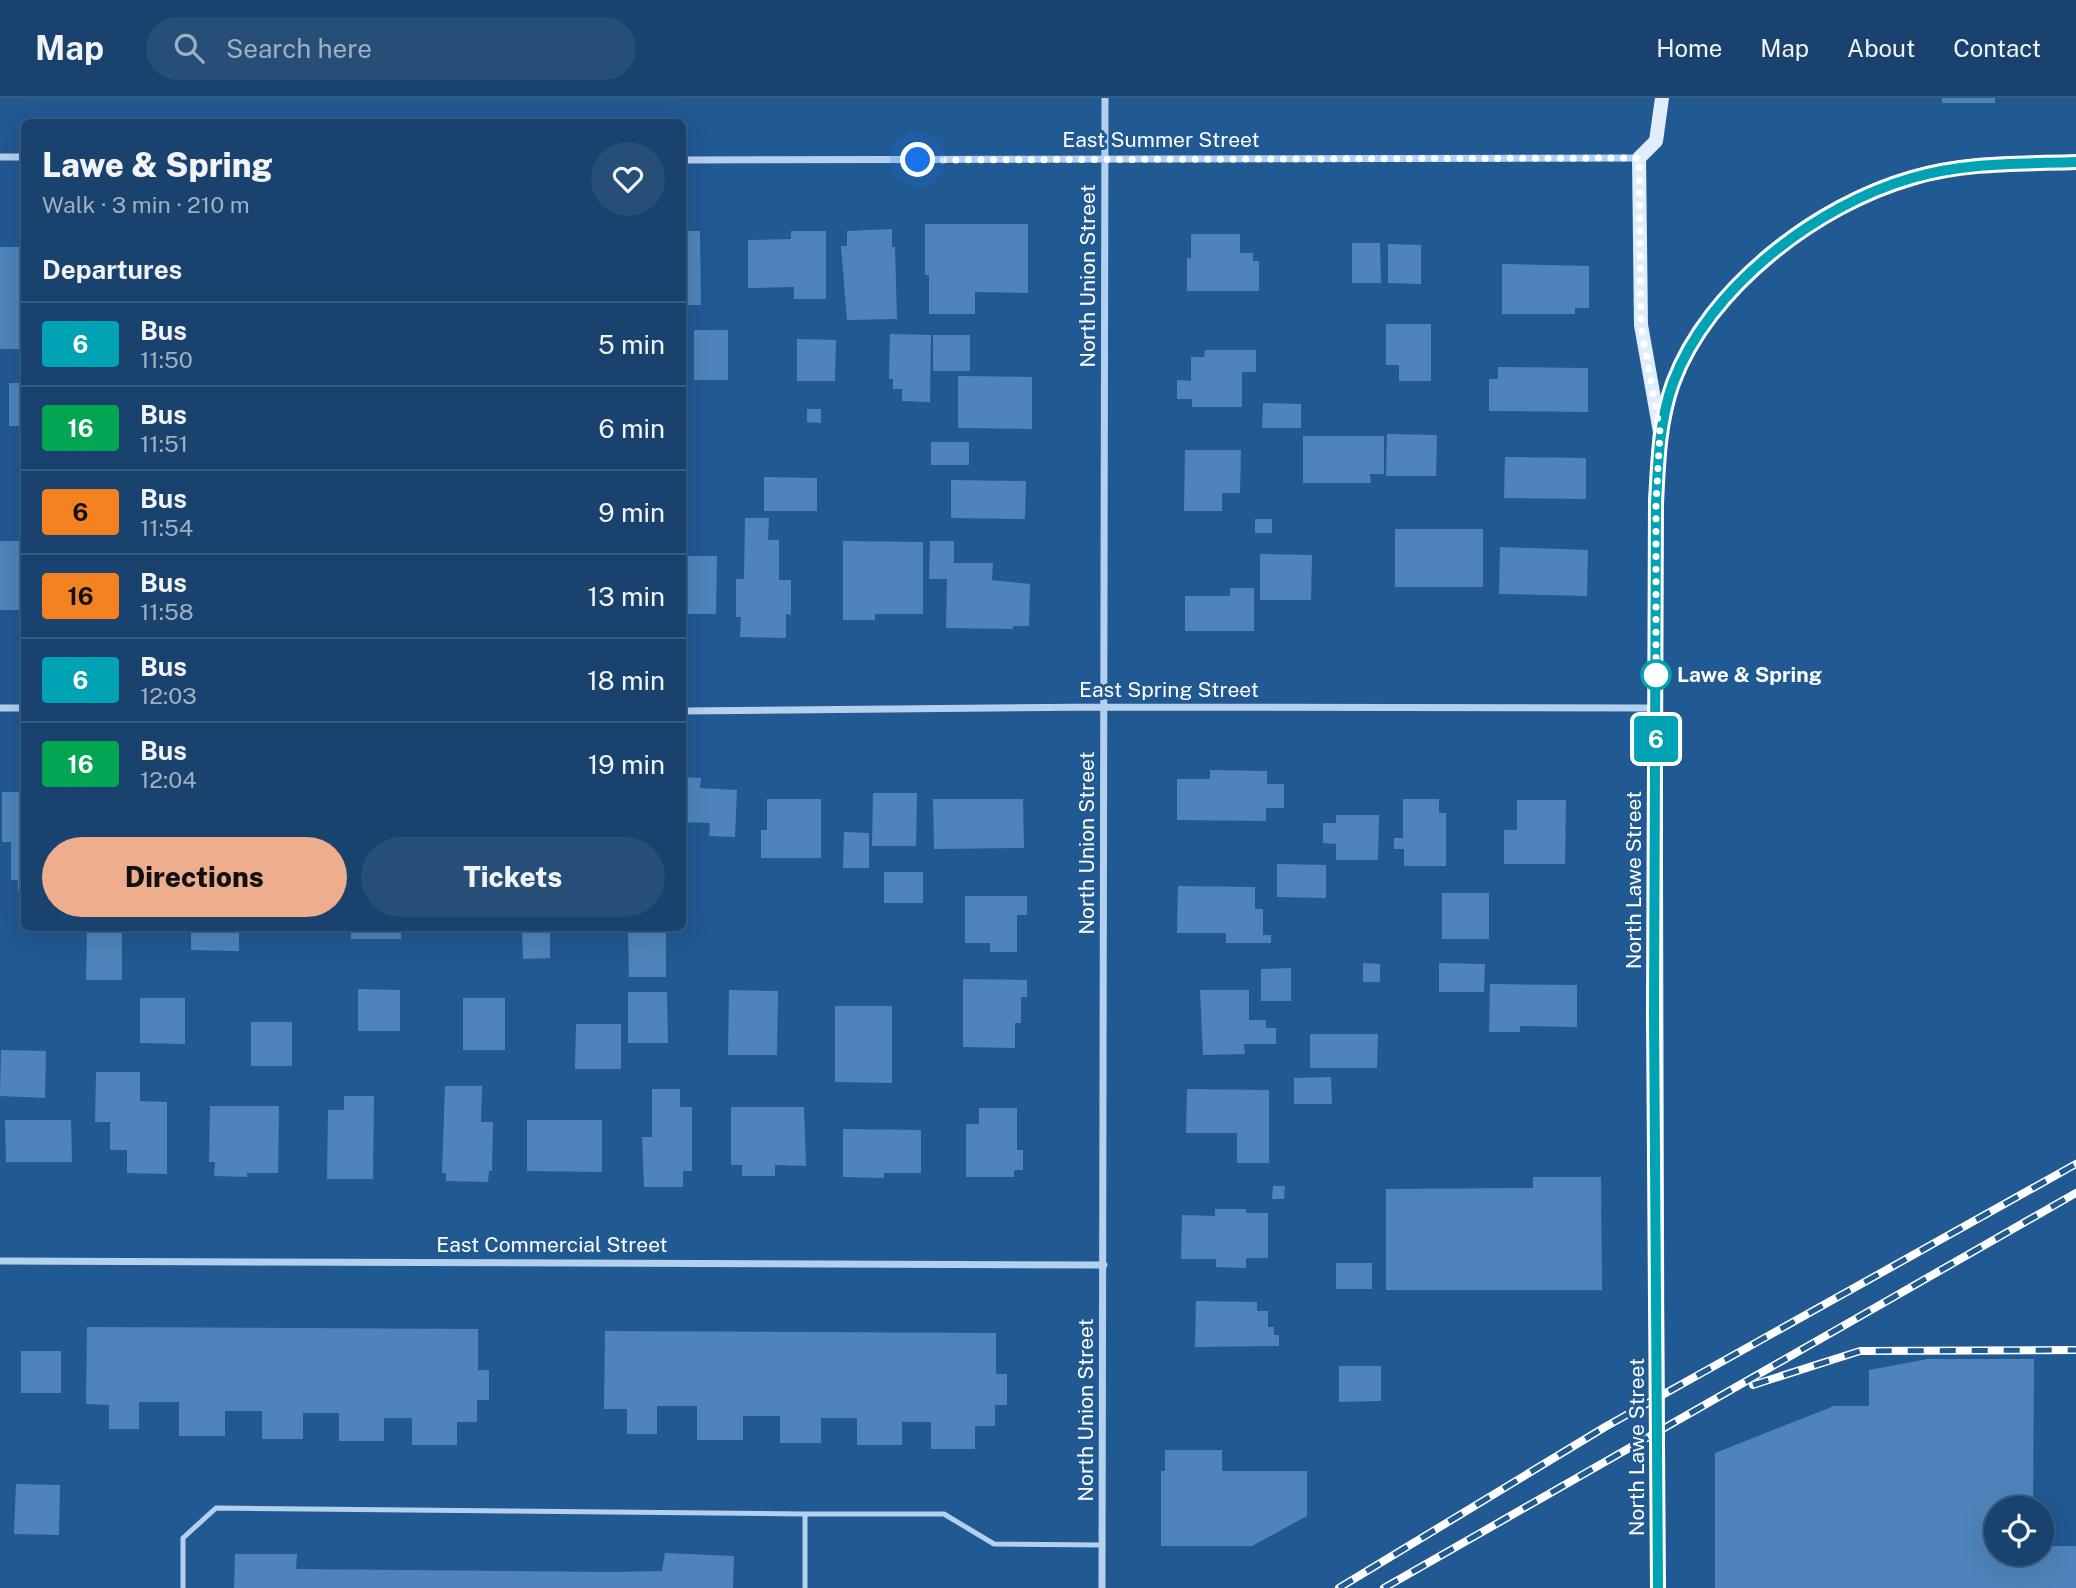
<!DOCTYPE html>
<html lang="en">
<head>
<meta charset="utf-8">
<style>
  body { margin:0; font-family:"Public Sans",sans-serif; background:#264e76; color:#f1f3f6; height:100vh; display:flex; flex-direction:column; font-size:26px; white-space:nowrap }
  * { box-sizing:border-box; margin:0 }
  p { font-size:23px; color:#9fb0c2 }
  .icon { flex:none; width:38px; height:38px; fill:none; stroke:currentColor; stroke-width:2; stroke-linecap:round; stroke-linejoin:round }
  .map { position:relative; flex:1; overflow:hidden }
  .drawer { position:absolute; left:21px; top:21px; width:665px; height:812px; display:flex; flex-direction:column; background:#19436e; border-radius:10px; box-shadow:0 7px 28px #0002,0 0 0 2px #375c81 }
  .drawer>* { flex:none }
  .badge { padding:0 14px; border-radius:5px; font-size:24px; line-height:46px }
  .tools { position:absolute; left:1984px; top:1398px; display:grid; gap:14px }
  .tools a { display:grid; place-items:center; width:70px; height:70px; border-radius:50%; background:#19436e; box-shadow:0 7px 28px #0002,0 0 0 2px #375c81; font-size:35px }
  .you { position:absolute; width:35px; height:35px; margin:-18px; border:5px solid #fff; border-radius:50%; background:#1a73e8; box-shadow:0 0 0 10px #1a73e833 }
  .map>.badge { position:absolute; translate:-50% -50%; box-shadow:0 0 0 4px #fff }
  h2 { padding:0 21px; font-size:26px; line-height:63px }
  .round { display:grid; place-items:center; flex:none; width:74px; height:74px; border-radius:37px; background:#264e76 }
  .summary { display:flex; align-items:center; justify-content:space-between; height:119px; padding:0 21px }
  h1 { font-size:33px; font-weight:800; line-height:52px }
  .cta { display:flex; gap:14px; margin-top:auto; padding:14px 21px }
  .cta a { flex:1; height:80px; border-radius:42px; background:#eead8d; color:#111; font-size:28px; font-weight:800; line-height:80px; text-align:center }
  .cta a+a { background:#264e76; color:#f1f3f6 }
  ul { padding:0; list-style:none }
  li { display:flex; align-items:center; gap:21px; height:84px; padding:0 21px; border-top:2px solid #375c81 }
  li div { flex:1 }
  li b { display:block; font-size:26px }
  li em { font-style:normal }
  li .badge { min-width:77px; font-weight:700; text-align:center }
  header { display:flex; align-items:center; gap:42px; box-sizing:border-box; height:98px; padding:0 35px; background:#19436e; border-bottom:2px solid #375c81 }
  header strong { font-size:33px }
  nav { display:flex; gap:38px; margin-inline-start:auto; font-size:24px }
  .search { width:490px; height:63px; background:#264e76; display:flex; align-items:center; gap:18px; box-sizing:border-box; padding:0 24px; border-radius:38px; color:#9fb0c2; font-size:26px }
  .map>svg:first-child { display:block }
  .building { fill:#4e84bb }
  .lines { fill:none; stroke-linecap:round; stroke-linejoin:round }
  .service { stroke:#b3d1ee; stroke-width:5 }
  .minor { stroke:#b3d1ee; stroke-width:7 }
  .secondary { stroke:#e0edfa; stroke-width:14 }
  .rail-casing { stroke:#fff; stroke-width:8 }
  .rail { stroke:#215993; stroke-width:5; stroke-dasharray:16; stroke-linecap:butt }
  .line-casing { stroke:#fff; stroke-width:16 }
  .line { stroke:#00a3b4; stroke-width:10 }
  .walk { stroke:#fff; stroke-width:7; stroke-dasharray:0 12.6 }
  .stop-dot { fill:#fff; stroke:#00a3b4; stroke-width:3.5 }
  .labels { text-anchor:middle; stroke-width:6; stroke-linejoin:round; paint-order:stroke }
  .street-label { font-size:21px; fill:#fff; stroke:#215993 }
  .stop-label { font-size:21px; font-weight:bold; fill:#fff; stroke:#215993; text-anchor:start }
</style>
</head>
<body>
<header>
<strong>Map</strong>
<div class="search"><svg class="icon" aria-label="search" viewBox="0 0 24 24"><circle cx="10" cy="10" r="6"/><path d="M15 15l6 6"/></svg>Search here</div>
<nav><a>Home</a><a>Map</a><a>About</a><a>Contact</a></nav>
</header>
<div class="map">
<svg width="2076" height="1490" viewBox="0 0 2076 1490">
  <rect width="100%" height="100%" fill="#215993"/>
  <!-- building -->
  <path class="building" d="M1942 0H1995V5H1942Z
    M925 126H1028V195L975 194V216H929V177H925Z
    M892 131V149H895L897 221 847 222 841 148H847V133Z
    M682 133H700L701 207H682Z
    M791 133H826V201H794V189L748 190V142L791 141Z
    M1191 136H1240V155H1253V163H1259V193H1187V160H1191Z
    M1352 145H1380L1381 185H1352Z
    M1388 146 1421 147V186L1388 185Z
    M0 149H24V251H0Z
    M1502 166 1589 168V210H1575V216H1502Z
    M1386 226H1431V283H1399V267H1386Z
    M694 232H728V282H694Z
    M890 236 931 237 930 304 902 303V291H893V281H889Z
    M933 237H970V273H933Z
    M797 241 836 242 835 283H797Z
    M1205 252H1256V274H1242V309H1192V301H1177V282L1191 283V259H1204Z
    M1498 269 1588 270V314L1489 313V281H1498Z
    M958 278 1032 279V331L958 330Z
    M9 285H24V328H9Z
    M1263 305 1301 306V330H1262Z
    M807 311H821V325L807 324Z
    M1387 336 1437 337 1436 378H1386Z
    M1303 338H1384V376H1370L1371 385H1303Z
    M931 344H969V367H931Z
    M682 350H686V412H682Z
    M1185 352H1241L1240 395H1222V413H1184Z
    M1505 359 1586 360V401L1504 400Z
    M764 379 817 380V413H764Z
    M951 382 1026 383 1025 421 951 420Z
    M745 420H769L768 442H779V482H791V517L786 516V540L740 539 741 519H736V481H744Z
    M1255 421H1272V435H1255Z
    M1395 431H1483V489H1395Z
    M0 443H24V512H0Z
    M843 443 923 444V516H875V522H843Z
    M930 443H954V465H993L992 482 1030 486 1029 528H1013V531L946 530 947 481H929Z
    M1500 449 1588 452 1587 498 1499 496Z
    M1260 456 1312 457 1311 502H1260Z
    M682 458H717L716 516H682Z
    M1230 490H1254V533H1185V498H1230Z
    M1210 672 1267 673V686H1284V710H1266V723L1177 722V681H1210Z
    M682 679 701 680 700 690 737 692 735 739 709 738 710 725 682 724Z
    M2 694H24V792H18V782H11V744H2Z
    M873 695H917L916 748H872Z
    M767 701H821V760H761V732H767Z
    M933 701H1023L1024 750 934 751Z
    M1403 701H1439V715H1446V768H1404V751H1394V740H1403Z
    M1517 702H1566L1565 766H1504V732H1517Z
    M1336 717H1379L1378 762H1336V746L1323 745V725H1336Z
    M844 734 869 735V770H843Z
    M1277 766 1326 767V800L1277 799Z
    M884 774H923V805H884Z
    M1178 788 1255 789V811H1263V837H1271V845H1226V835H1177Z
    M1442 795H1489V841H1442Z
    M965 798H1027V817H1017V854H990V845H965Z
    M87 830H122V882H86Z
    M191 830H239V853L191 852Z
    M351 830H401V841H351Z
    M550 833V860L523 861 522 834Z
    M628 834H666V879H629Z
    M1363 865 1380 866V884H1363Z
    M1439 865 1485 866 1484 894H1439Z
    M1291 870V903H1261V871Z
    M963 881 1027 882V899H1021V925H1015V950L963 949Z
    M1490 886 1577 887V929L1520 928V934H1489Z
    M358 891 400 892V933H358Z
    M729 892 778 893 777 957H728Z
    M1200 892H1249V922H1266V930H1276V946H1244L1245 956 1203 957Z
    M628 894H667L668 945H628Z
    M140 900H185V946L140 945Z
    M463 900H505V952H463Z
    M835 908H892V985L835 984Z
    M251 924H292V968H251Z
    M576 926H621V971H575Z
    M1310 936H1378L1377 970H1310Z
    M1 952 46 953 45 1000 0 998Z
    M96 974H140V1003L167 1004V1076L127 1075V1052H110V1024H95Z
    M1331 979 1332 1006H1294V980Z
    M445 988H482L481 1024H493L492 1073H489L488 1084 446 1083V1075H442Z
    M652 991H680V1009H692V1073H683V1089H644L642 1039H652Z
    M1187 991 1269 992V1065H1237V1035H1186Z
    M344 998H374L373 1081H327L328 1012H344Z
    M210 1008H279L278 1075H247V1079L214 1078 215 1064H209Z
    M731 1009H804L806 1068 775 1067V1078H742V1067H731Z
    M979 1010H1017V1052H1023V1072H1014V1079H966V1026H979Z
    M5 1022H71L72 1064H6Z
    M527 1022H602V1074L527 1073Z
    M843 1031 921 1032V1075H884V1080L843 1079Z
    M1533 1079H1601L1602 1192H1386V1091L1533 1090Z
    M1273 1088H1285L1284 1101H1272Z
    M1215 1111H1246V1115H1268V1160H1246V1170L1216 1169V1161H1181L1182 1117 1215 1118Z
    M1336 1165H1372V1191H1336Z
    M1196 1203 1257 1204V1213H1268V1229H1274V1237H1279V1248L1195 1249Z
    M87 1229 478 1231V1272H489V1302H477V1324H457V1347H412V1320H384V1343H339V1315H303V1341H262V1313H225V1338H179V1304H139V1331H109V1307L86 1306Z
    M605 1233 996 1235V1276H1007V1307H995V1328H975V1351H931V1324H902V1347H857V1320H821V1345H780V1318H743V1342H697V1308H657V1336H627V1311H604Z
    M21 1253H61V1295H21Z
    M1928 1261H2034L2033 1410H1997V1456H2042V1448H2076V1490H1715V1355L1834 1308H1869V1272Z
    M1339 1268H1381V1303L1339 1304Z
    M1165 1352H1222V1373H1307V1418L1252 1448H1161V1373H1165Z
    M16 1386 60 1387 59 1437 14 1436Z
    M665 1455 734 1458 733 1490H234L235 1456H297L296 1471 611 1474 662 1473Z"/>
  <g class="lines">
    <!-- service -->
    <path class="service" d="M183 1490V1440L216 1410 805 1416
      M805 1490V1416H944L994 1446 1103 1447"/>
    <!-- minor -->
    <path class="minor" d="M0 59H24
      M682 62 1639 60
      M0 610H24
      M682 613 1105 609 1656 610
      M0 1163 1104 1167
      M1102 1490 1105 0"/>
    <!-- secondary -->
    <path class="secondary" d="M1662 329C1666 314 1668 298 1674 283 1718 175 1835 90 1949 71 1991 64 2034 65 2076 64
      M1658 1490 1655 406 1660 334 1641 227 1639 60 1656 43 1662 0"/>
    <defs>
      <path id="rail" d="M1753 1287 1860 1253 2076 1252
        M1339 1490 1605 1329 2076 1066
        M1384 1490 2076 1095"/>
    </defs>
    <!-- rail casing -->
    <use href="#rail" class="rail-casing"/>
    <!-- rail -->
    <use href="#rail" class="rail"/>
  </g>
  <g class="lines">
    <defs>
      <path id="line" d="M1658 1490 1654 916 1656 406C1658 365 1659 324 1673 285 1708 190 1817 107 1912 80 1965 64 2021 66 2076 64"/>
    </defs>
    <!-- line casing -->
    <use href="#line" class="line-casing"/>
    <!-- line -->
    <use href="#line" class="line"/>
    <!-- walk -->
    <path class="walk" d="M918 62 1639 60 1641 227 1660 334 1656 406V583V577"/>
  </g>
  <!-- markers -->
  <circle class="stop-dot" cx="1656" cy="577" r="14"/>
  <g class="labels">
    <!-- street labels -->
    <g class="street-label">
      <text x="1161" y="49">East Summer Street</text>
      <text transform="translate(1088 178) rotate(-90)" y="7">North Union Street</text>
      <text x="1169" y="599">East Spring Street</text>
      <text transform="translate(1087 745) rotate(-90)" y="7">North Union Street</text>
      <text transform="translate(1634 782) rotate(-90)" y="7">North Lawe Street</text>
      <text x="552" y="1154">East Commercial Street</text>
      <text transform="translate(1086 1312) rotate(-90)" y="7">North Union Street</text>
      <text transform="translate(1637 1349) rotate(-90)" y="7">North Lawe Street</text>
    </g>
    <!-- stop labels -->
    <g class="stop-label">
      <text x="1677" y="584">Lawe &amp; Spring</text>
    </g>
  </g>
</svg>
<div class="tools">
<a><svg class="icon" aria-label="locate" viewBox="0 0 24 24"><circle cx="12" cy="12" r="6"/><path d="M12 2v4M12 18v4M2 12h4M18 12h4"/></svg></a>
</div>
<div class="you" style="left:918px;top:62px"></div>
<b class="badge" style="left:1656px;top:641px;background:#00a3b4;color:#fff">6</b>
<section class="drawer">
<div class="summary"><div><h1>Lawe &amp; Spring</h1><p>Walk · 3 min · 210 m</p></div><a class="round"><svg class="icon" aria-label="heart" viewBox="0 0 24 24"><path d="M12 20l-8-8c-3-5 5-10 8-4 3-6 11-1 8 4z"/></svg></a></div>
<h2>Departures</h2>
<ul>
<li><span class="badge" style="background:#00a3b4;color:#fff">6</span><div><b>Bus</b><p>11:50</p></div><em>5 min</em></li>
<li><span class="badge" style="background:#00a651;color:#fff">16</span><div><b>Bus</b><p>11:51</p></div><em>6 min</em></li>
<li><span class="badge" style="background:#f58220;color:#111">6</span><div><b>Bus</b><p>11:54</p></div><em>9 min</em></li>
<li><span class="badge" style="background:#f58220;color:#111">16</span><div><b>Bus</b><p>11:58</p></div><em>13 min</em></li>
<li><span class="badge" style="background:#00a3b4;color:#fff">6</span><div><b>Bus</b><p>12:03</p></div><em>18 min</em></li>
<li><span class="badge" style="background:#00a651;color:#fff">16</span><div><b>Bus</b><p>12:04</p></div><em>19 min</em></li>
</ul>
<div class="cta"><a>Directions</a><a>Tickets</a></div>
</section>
</div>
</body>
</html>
